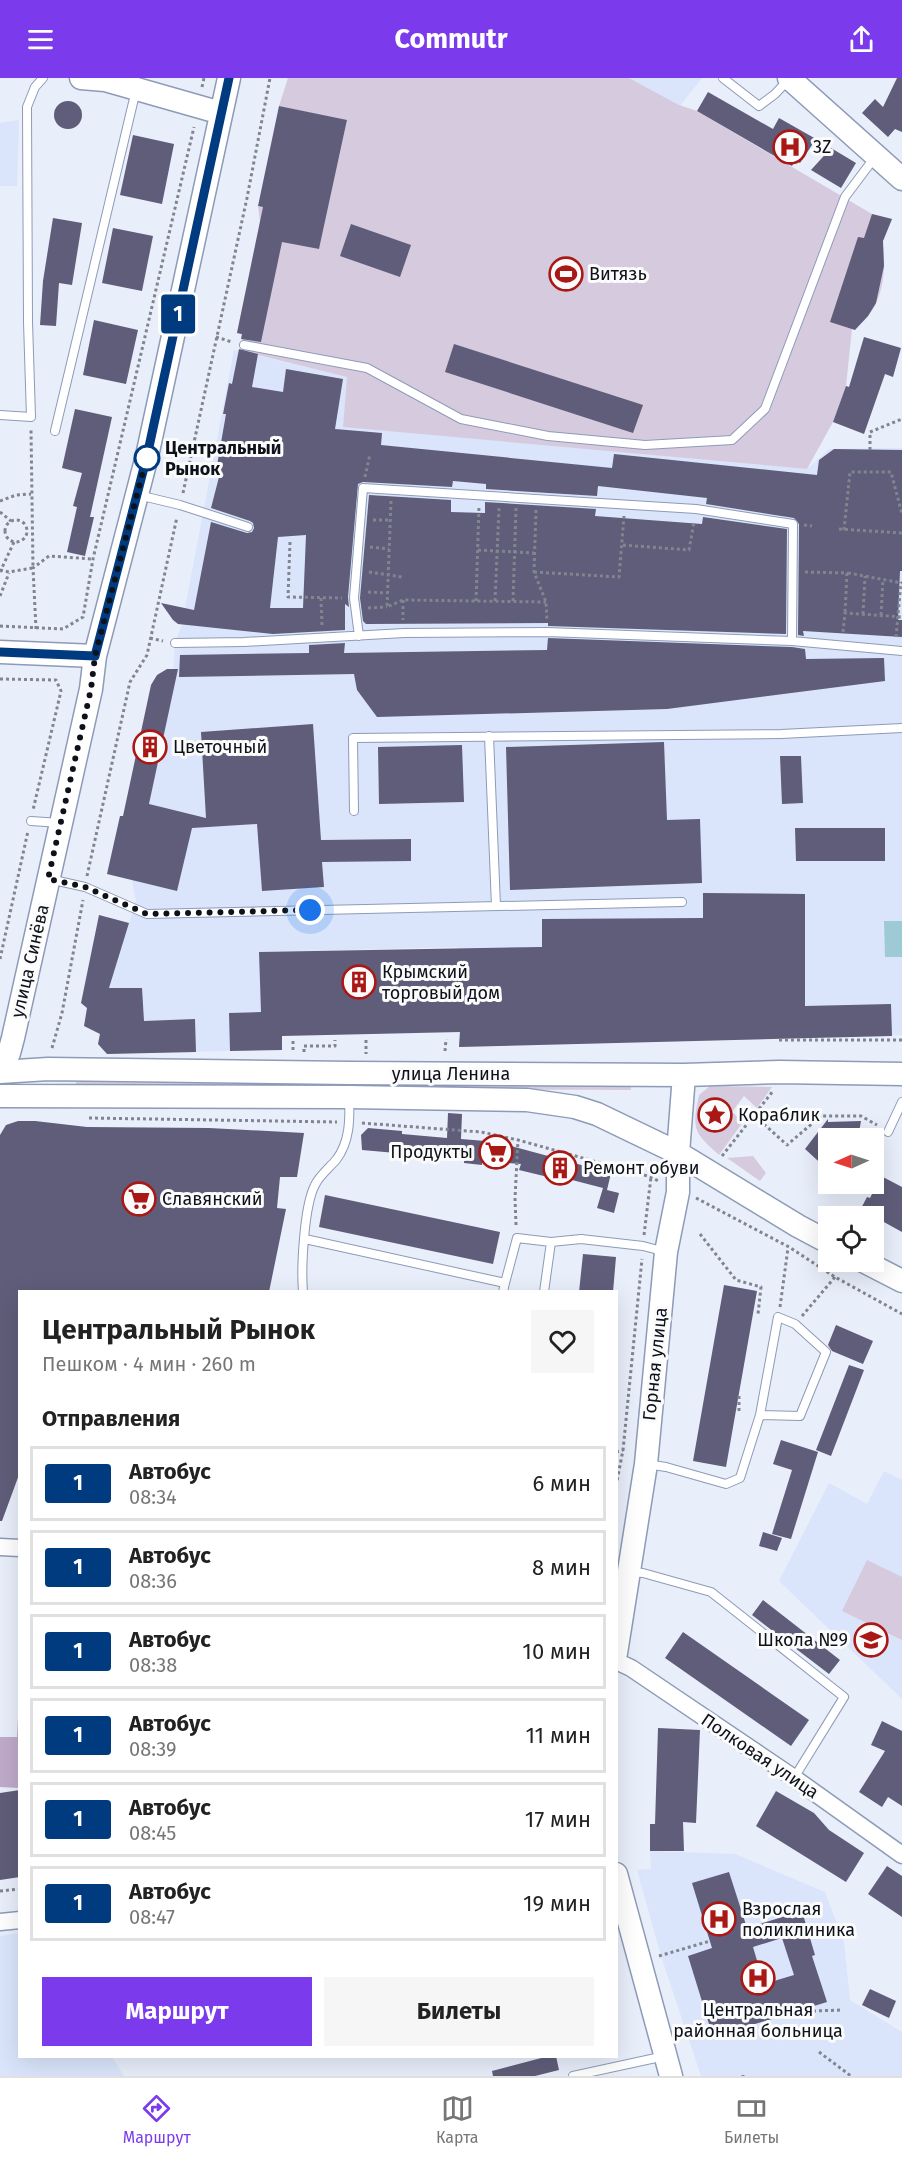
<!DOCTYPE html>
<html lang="ru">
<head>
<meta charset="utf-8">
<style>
  body { margin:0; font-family:"Fira Sans",sans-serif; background:#f6f6f6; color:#222; height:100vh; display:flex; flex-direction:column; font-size:22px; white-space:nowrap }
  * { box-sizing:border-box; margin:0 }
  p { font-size:20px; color:#767676 }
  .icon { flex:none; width:33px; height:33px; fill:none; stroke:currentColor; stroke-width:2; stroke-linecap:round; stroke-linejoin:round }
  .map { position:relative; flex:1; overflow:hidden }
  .sheet { position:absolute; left:18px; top:1212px; width:600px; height:768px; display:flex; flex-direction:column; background:#fff; border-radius:0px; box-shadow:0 6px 24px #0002 }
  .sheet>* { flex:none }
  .badge { padding:0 12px; border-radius:4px; font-size:21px; line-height:39px }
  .needle { width:39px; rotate:267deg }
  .controls { position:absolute; left:818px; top:1050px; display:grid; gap:12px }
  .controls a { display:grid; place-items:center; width:66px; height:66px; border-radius:0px; background:#fff; box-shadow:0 6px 24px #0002; font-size:30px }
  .you { position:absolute; width:30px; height:30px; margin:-15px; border:4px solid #fff; border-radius:50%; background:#1a73e8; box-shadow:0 0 0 9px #1a73e833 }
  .map>.badge { position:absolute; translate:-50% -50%; box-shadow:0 0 0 3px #fff }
  h2 { padding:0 24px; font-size:22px; line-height:54px }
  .round { display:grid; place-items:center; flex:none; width:63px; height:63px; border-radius:0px; background:#f6f6f6 }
  .overview { display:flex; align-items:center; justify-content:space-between; height:102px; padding:0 24px }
  h1 { font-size:28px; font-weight:700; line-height:45px }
  .primary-button { display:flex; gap:12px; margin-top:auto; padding:12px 24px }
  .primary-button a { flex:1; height:69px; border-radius:0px; background:#7c3aed; color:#fff; font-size:24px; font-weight:700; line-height:69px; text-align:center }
  .primary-button a+a { background:#f6f6f6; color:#222 }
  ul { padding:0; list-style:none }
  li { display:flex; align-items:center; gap:18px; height:75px; margin:0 12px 9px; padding:0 12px; border:3px solid #e0e0e0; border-radius:0px }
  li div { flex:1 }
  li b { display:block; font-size:22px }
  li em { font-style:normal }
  li .badge { min-width:66px; font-weight:700; text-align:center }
  header { display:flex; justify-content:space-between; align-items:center; height:78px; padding:0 24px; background:#7c3aed; color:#fff; font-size:27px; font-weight:700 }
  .menu { display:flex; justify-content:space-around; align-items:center; height:84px; border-top:2px solid #e0e0e0; background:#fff; font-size:16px; color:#767676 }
  .menu a { display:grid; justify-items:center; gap:3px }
  .menu .active { color:#7c3aed }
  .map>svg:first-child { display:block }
  .built { fill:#dae5fb }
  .green { fill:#d6cade }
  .forest { fill:#bfaaca }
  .water { fill:#9ecad5 }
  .building { fill:#5f5d79; fill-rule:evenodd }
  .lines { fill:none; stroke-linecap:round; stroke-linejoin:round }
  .service-casing { stroke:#8d9bb7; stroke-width:10 }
  .minor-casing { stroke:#8d9bb7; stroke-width:19 }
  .secondary-casing { stroke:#8d9bb7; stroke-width:25 }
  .path { stroke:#808590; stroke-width:3; stroke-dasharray:3 3; stroke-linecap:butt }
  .service { stroke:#fff; stroke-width:8 }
  .minor { stroke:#fff; stroke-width:16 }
  .secondary { stroke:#fff; stroke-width:22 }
  .line-casing { stroke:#fff; stroke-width:14 }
  .line { stroke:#003b80; stroke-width:9 }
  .walk { stroke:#0c111a; stroke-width:6; stroke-dasharray:0 10.8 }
  .stop-dot { fill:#fff; stroke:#003b80; stroke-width:3 }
  .labels { text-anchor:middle; stroke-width:6; stroke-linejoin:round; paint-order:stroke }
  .poi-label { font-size:18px; fill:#0c111a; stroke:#fbfbfb; text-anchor:start }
  .stop-label { font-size:18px; font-weight:bold; fill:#0c111a; stroke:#fbfbfb; text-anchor:start }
  .street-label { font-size:18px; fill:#0c111a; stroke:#fbfbfb }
</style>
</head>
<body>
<header><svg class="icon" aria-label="menu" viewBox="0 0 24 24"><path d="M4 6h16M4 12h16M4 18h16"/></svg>Commutr<svg class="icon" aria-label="share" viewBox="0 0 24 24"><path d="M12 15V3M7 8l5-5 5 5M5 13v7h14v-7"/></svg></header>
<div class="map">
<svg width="902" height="1998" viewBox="0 0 902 1998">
  <rect width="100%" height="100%" fill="#e8eefa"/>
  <!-- built -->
  <path class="built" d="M629 0H702L680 28Z
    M19 42 17 108H0V45Z
    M234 272 348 299 343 348 807 391 829 371 902 370V957L459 969 457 869 260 874 262 972 107 976 98 966 109 910 136 823 132 802 177 813 149 726 172 617 175 565 182 546Z
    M884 1393 902 1402V1621L779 1503 829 1405 867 1426Z
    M650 1773 735 1776 825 1814 844 1864 850 1922 902 1954V1998H701L661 1878 637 1792 651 1791Z
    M19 1855 20 1978 112 1979 124 1998H0V1858Z"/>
  <!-- green -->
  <path class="green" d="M288 0H629L679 27 697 33 872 136 892 141 881 167 883 168C887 197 881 237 852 251L846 308 833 344 807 391 343 349 347 299 242 273 243 257 237 255 260 144 258 128 286 134 294 166 319 171 347 43 279 28Z
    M76 1004 335 1006V1010L76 1009Z
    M364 1007 631 1008V1012L364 1011Z
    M710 1008 772 1009 757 1030 744 1018 732 1034 743 1044 719 1077C693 1054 692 1051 699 1017Z
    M753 1078 766 1095 760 1103 727 1080Z
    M867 1482 902 1499V1562L842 1533Z"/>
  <!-- forest -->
  <path class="forest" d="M18 1639H20L19 1710 0 1709V1659H17Z"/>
  <!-- water -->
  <path class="water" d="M884 843H902V879H885Z"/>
  <!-- building -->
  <path class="building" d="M897 0H902V54L895 51 888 59 862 35 875 21 883 29Z
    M708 14 773 51 779 40 816 61 800 85 795 82 792 88 697 33Z
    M54 37a14 14 0 1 1 28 0a14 14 0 1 1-28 0Z
    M279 28 347 42 319 171 282 164 261 264 241 261 242 256 237 255 263 129 258 128Z
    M133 57 174 66 162 126 120 117Z
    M831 70 856 85 841 110 811 92Z
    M872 136 892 141 883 163 884 188 876 225 868 238 855 252 830 244 858 159 864 160Z
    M53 140 82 145 72 207 59 205 56 248 40 247 43 203Z
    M351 146 411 167 400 199 340 178Z
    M113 150 153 158 142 213 102 205Z
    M94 242 138 252 126 306 83 297Z
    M864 259 901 270 893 299 885 296 864 356 833 344 846 308 849 309Z
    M454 266 643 327 633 355 445 294Z
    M239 271 258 276 252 309 283 314 286 291 343 301 335 351 382 355 381 367 612 390 614 376 817 397 819 382 834 371 902 372V493H900L898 542H902V559L803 553 804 558 798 557 799 446 794 440 706 426 707 420 598 408 597 418 486 411V406L453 403 452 409 363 404 358 406 348 519 349 529 345 526V552L273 556 178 546 173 542 161 525 194 532 211 444 247 455 252 454 254 450 253 445 250 443 211 430 219 399H215L226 336H223L229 305 232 306ZM306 457 303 530H270L278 459Z
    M75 331 112 339 90 439H94L85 478 67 474 77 429 73 428 82 395 62 390Z
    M369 417 451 422V434L485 435V424L596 431 595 438 702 446 703 439 787 451 786 556 548 548V545L366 546 363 543 360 520Z
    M548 560 792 569 805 571 806 581 884 580 885 603 667 631 377 639 357 612 354 596 179 599 180 577 309 575V567L345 565 344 575 547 572Z
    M167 591H178L149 726 206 740 201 654 313 646 321 762 411 761V783L322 784 324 809 262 813 257 746 192 750 177 813 107 796 120 738H123L151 607 157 597Z
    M664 664 667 742 700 741 702 805 510 812 506 669Z
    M462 667 464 724 379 726 378 669Z
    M780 678H801L803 725 782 726Z
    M795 750H885V783H796Z
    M703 815 805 816V928L891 926 892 958 459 969 460 954 282 958V972L230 973 229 935 261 934 259 874 542 869V841L703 840Z
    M99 837 129 845 109 910H142L144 943 195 941 196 974 107 976 98 966 100 956 84 948 87 930 81 925Z
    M448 1035 462 1036 461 1061 511 1065V1068L611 1095 607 1112 619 1115 614 1135 597 1130 603 1110 549 1096 548 1099 519 1092 521 1086 482 1083V1087L464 1085V1081L362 1072 361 1057 368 1050 402 1053V1056L447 1060Z
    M828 1041V1044L861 1043 858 1060H828V1092L805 1071Z
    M18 1043H35L87 1049 209 1050 304 1055 297 1099H280L277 1130 286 1131 269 1214H20V1394L2 1443H0V1057L6 1047Z
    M881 1098 902 1109V1154L873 1138H857L867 1119 870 1120Z
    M325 1117 500 1154 493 1186 319 1149Z
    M583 1176 616 1179 613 1214H579Z
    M724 1207 757 1213 726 1389 693 1383Z
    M836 1247 873 1263 863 1286 832 1273 828 1267Z
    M849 1287 864 1292 831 1378 816 1372Z
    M781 1362 818 1374 791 1461 772 1456 792 1392 773 1386Z
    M763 1454 782 1460 777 1473 759 1468Z
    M763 1522 840 1582 829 1596 752 1537Z
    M683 1554 809 1642 791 1668 665 1580Z
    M882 1643 902 1653V1728L888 1719 882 1729 859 1714 885 1673 871 1667Z
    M658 1650 700 1652 696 1745 683 1744 684 1773H650V1746H655Z
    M20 1712V1799L0 1802V1715Z
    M776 1713 814 1735 829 1752 864 1775 846 1804 756 1748Z
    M887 1788 902 1798V1839L868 1816Z
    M729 1794 747 1850 802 1833 815 1877 812 1878 827 1924 713 1959 688 1878 712 1870 692 1805ZM782 1860 794 1897 764 1906 753 1869Z
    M870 1911 896 1923 889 1940 862 1927Z
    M549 1978H556L559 1992 535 1998H493L492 1993Z"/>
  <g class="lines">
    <defs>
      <path id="service" d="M723 0 759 28 775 16 789 1
        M244 267 367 290 461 341 548 358 645 367 732 362 765 331 845 119 875 79
        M0 337 31 339 28 244 27 29 35 9 43 0
        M55 353 136 12
        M138 417 180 427 248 449
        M359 558 354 520 363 410 696 431 793 446 792 563
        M175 565 244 564 404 555 547 554 792 563 902 573
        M489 658 496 828
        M354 733 353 660 781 656 902 650
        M31 743 60 745
        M49 801 85 809 147 836 682 824
        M888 1054 902 1024
        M305 1161 505 1205 503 1214
        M505 1205 517 1160 551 1164 581 1161 643 1168 666 1174
        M303 1214C301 1189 304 1128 315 1107 319 1098 329 1090 336 1082 350 1064 350 1041 349 1019
        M544 1214 551 1164
        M646 1386 666 1389 726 1406 740 1400 760 1337 778 1239 795 1246 826 1274 800 1338 760 1337
        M631 1494 643 1495 711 1514 844 1619 794 1700
        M573 1998 665 1978"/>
      <path id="minor" d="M0 1469 20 1470
        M616 1583 631 1590 794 1700 902 1777
        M0 1844 20 1842"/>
      <path id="secondary" d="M81 0 105 2 221 35
        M789 0 902 101
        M0 574 95 578
        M0 992 9 975 13 960 91 611 95 578 147 378 229 0
        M0 994 48 991 351 995 684 997 779 994 902 996
        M0 1018 349 1019 527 1022 575 1029 597 1036 678 1075 798 1148 828 1164
        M865 1184 902 1203
        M616 1575 646 1386 666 1174 678 1114V1075L684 997
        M616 1796 671 1998"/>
    </defs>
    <!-- service casing -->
    <use href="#service" class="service-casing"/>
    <!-- minor casing -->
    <use href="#minor" class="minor-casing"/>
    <!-- secondary casing -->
    <use href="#secondary" class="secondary-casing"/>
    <!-- path -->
    <path class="path" d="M202 9 204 0
      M216 259 232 264
      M870 372V354L902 341
      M365 399 370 376
      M183 415 247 120 270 0
      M0 423 16 417 31 416
      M391 423 387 529 403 522 546 524
      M536 432 534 494 546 524 547 543
      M0 434 11 443
      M373 442H390
      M5 453a11 11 0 1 1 22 0a11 11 0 1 1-22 0Z
      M804 447 812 448
      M839 451 902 455
      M844 452 850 394H891L902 436
      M290 464 288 519 342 520
      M623 467 689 472 694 444
      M370 469 389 471
      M478 472 534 475
      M0 492 9 494 33 490 31 352
      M0 494 14 464
      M369 494 402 499
      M534 494 619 499 624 438
      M805 494 847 495 845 535
      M848 495 902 505
      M368 514 387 515
      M0 518 9 495
      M321 520 322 548
      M403 522V542
      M476 523 479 428
      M495 523 499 430
      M513 523 516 430
      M368 530 387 529
      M863 536 865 498
      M881 537 883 501
      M0 548 63 551 83 539 93 481 194 49
      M36 551 33 490 49 478 92 481
      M843 554 845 535 902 539
      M896 559 901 504
      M150 560 163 563
      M0 601 56 602 61 613 33 732
      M87 798 130 604 147 577 177 439
      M0 881 28 753
      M366 962V976
      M779 962H902
      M293 963V974
      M52 970 62 935 83 822
      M445 973 446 961
      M304 974V968H335V962
      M755 1038 787 1067 821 1038H861L877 1047
      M89 1040 337 1044
      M362 1045 481 1054 518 1062 651 1099 660 1104
      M722 1078 773 1013
      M696 1120 789 1169 835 1199 902 1236
      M516 1147 515 1120 518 1062
      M700 1156 736 1202 761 1209 758 1236
      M644 1157 651 1099
      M780 1229 788 1170
      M802 1238 835 1199
      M739 1318V1335
      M616 1374 623 1372
      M616 1408 623 1372 642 1181
      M0 1813 20 1811
      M659 1878 710 1863
      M813 1933 843 1932
      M819 1974 851 1998
      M743 1997V1998"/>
    <!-- service -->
    <use href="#service" class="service"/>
    <!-- minor -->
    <use href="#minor" class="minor"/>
    <!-- secondary -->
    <use href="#secondary" class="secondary"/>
  </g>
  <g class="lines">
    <defs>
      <path id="line" d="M0 574 95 578 147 378 229 0"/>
    </defs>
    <!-- line casing -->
    <use href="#line" class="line-casing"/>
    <!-- line -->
    <use href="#line" class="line"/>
    <!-- walk -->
    <path class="walk" d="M147 380V378L95 578 91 611 48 801 85 809 147 836 310 832"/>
  </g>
  <!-- icons -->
  <defs>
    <symbol id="hospital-ring" viewBox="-11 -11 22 22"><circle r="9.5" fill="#fbfbfb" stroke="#aa1815" stroke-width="1.5"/><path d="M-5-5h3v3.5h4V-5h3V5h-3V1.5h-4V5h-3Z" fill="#aa1815"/></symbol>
    <symbol id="stadium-ring" viewBox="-11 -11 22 22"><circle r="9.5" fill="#fbfbfb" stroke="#aa1815" stroke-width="1.5"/><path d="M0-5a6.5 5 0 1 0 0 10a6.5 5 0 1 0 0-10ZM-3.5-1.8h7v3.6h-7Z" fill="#aa1815"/></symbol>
    <symbol id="building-ring" viewBox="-11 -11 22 22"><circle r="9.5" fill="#fbfbfb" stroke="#aa1815" stroke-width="1.5"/><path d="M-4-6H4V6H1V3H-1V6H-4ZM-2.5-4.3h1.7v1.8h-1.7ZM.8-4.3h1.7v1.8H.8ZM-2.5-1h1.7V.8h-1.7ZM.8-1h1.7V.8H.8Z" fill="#aa1815"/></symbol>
    <symbol id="sight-ring" viewBox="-11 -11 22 22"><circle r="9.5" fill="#fbfbfb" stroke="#aa1815" stroke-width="1.5"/><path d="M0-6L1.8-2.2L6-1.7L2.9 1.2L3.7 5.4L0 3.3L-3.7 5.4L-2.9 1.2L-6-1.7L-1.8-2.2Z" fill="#aa1815"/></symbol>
    <symbol id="supermarket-ring" viewBox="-11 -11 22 22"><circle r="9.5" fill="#fbfbfb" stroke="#aa1815" stroke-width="1.5"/><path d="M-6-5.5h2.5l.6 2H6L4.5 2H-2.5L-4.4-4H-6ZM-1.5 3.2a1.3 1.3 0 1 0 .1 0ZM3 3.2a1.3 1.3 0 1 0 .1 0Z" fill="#aa1815"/></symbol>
    <symbol id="school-ring" viewBox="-11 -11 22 22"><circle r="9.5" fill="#fbfbfb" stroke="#aa1815" stroke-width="1.5"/><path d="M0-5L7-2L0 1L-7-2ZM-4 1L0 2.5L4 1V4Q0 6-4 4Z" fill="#aa1815"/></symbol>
  </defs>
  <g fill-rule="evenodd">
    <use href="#hospital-ring" x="771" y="50" width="38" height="38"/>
    <use href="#stadium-ring" x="547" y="177" width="38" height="38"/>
    <use href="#building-ring" x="131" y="650" width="38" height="38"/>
    <use href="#building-ring" x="340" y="885" width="38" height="38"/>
    <use href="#sight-ring" x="696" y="1018" width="38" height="38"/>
    <use href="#supermarket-ring" x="477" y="1055" width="38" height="38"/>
    <use href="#building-ring" x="541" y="1071" width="38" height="38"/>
    <use href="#supermarket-ring" x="120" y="1102" width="38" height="38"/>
    <use href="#school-ring" x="852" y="1543" width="38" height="38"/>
    <use href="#hospital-ring" x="700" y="1822" width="38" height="38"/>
    <use href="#hospital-ring" x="739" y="1881" width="38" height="38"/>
  </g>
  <!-- markers -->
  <circle class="stop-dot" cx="147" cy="380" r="12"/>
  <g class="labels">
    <!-- poi labels -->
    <g class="poi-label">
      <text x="813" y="75">3Z</text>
      <text x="589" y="202">Витязь</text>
      <text x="173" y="675">Цветочный</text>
      <text x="382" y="900">Крымский<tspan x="382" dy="21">торговый дом</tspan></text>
      <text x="738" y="1043">Кораблик</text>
      <text x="473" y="1080" text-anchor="end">Продукты</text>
      <text x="583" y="1096">Ремонт обуви</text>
      <text x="162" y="1127">Славянский</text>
      <text x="848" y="1568" text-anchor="end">Школа №9</text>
      <text x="742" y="1837">Взрослая<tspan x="742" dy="21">поликлиника</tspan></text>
      <text x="758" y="1938" text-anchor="middle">Центральная<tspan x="758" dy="21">районная больница</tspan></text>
    </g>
    <!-- stop labels -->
    <g class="stop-label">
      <text x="165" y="376">Центральный<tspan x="165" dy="21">Рынок</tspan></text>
    </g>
    <!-- street labels -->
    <g class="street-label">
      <text transform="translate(30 883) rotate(-77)" y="6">улица Синёва</text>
      <text x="451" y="1002">улица Ленина</text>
      <text transform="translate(655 1286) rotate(-84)" y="6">Горная улица</text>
      <text transform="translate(760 1678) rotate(34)" y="6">Полковая улица</text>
    </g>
  </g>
</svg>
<div class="controls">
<a><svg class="needle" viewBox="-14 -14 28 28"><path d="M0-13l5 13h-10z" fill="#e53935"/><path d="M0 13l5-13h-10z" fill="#767676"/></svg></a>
<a><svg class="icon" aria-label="locate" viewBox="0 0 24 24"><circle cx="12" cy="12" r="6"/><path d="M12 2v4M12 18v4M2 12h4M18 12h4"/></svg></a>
</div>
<div class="you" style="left:310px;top:832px"></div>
<b class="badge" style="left:178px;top:236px;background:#003b80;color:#fff">1</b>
<section class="sheet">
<div class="overview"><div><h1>Центральный Рынок</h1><p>Пешком · 4 мин · 260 m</p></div><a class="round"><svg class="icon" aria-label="heart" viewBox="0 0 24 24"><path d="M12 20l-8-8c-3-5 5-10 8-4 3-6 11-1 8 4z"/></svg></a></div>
<h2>Отправления</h2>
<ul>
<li><span class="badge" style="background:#003b80;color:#fff">1</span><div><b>Автобус</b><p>08:34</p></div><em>6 мин</em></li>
<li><span class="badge" style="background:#003b80;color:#fff">1</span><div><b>Автобус</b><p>08:36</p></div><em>8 мин</em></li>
<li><span class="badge" style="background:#003b80;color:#fff">1</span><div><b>Автобус</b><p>08:38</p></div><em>10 мин</em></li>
<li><span class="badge" style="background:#003b80;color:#fff">1</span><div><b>Автобус</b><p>08:39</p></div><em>11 мин</em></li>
<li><span class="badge" style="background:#003b80;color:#fff">1</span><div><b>Автобус</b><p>08:45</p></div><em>17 мин</em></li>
<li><span class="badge" style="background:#003b80;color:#fff">1</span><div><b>Автобус</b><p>08:47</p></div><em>19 мин</em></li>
</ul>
<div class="primary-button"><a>Маршрут</a><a>Билеты</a></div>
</section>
</div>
<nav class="menu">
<a class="active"><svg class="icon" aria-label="directions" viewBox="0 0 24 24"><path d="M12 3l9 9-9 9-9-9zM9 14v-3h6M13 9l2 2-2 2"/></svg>Маршрут</a>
<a><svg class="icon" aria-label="map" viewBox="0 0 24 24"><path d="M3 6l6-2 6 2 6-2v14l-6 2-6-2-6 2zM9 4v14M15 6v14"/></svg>Карта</a>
<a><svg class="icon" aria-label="tickets" viewBox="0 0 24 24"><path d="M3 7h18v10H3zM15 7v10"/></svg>Билеты</a>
</nav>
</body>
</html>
